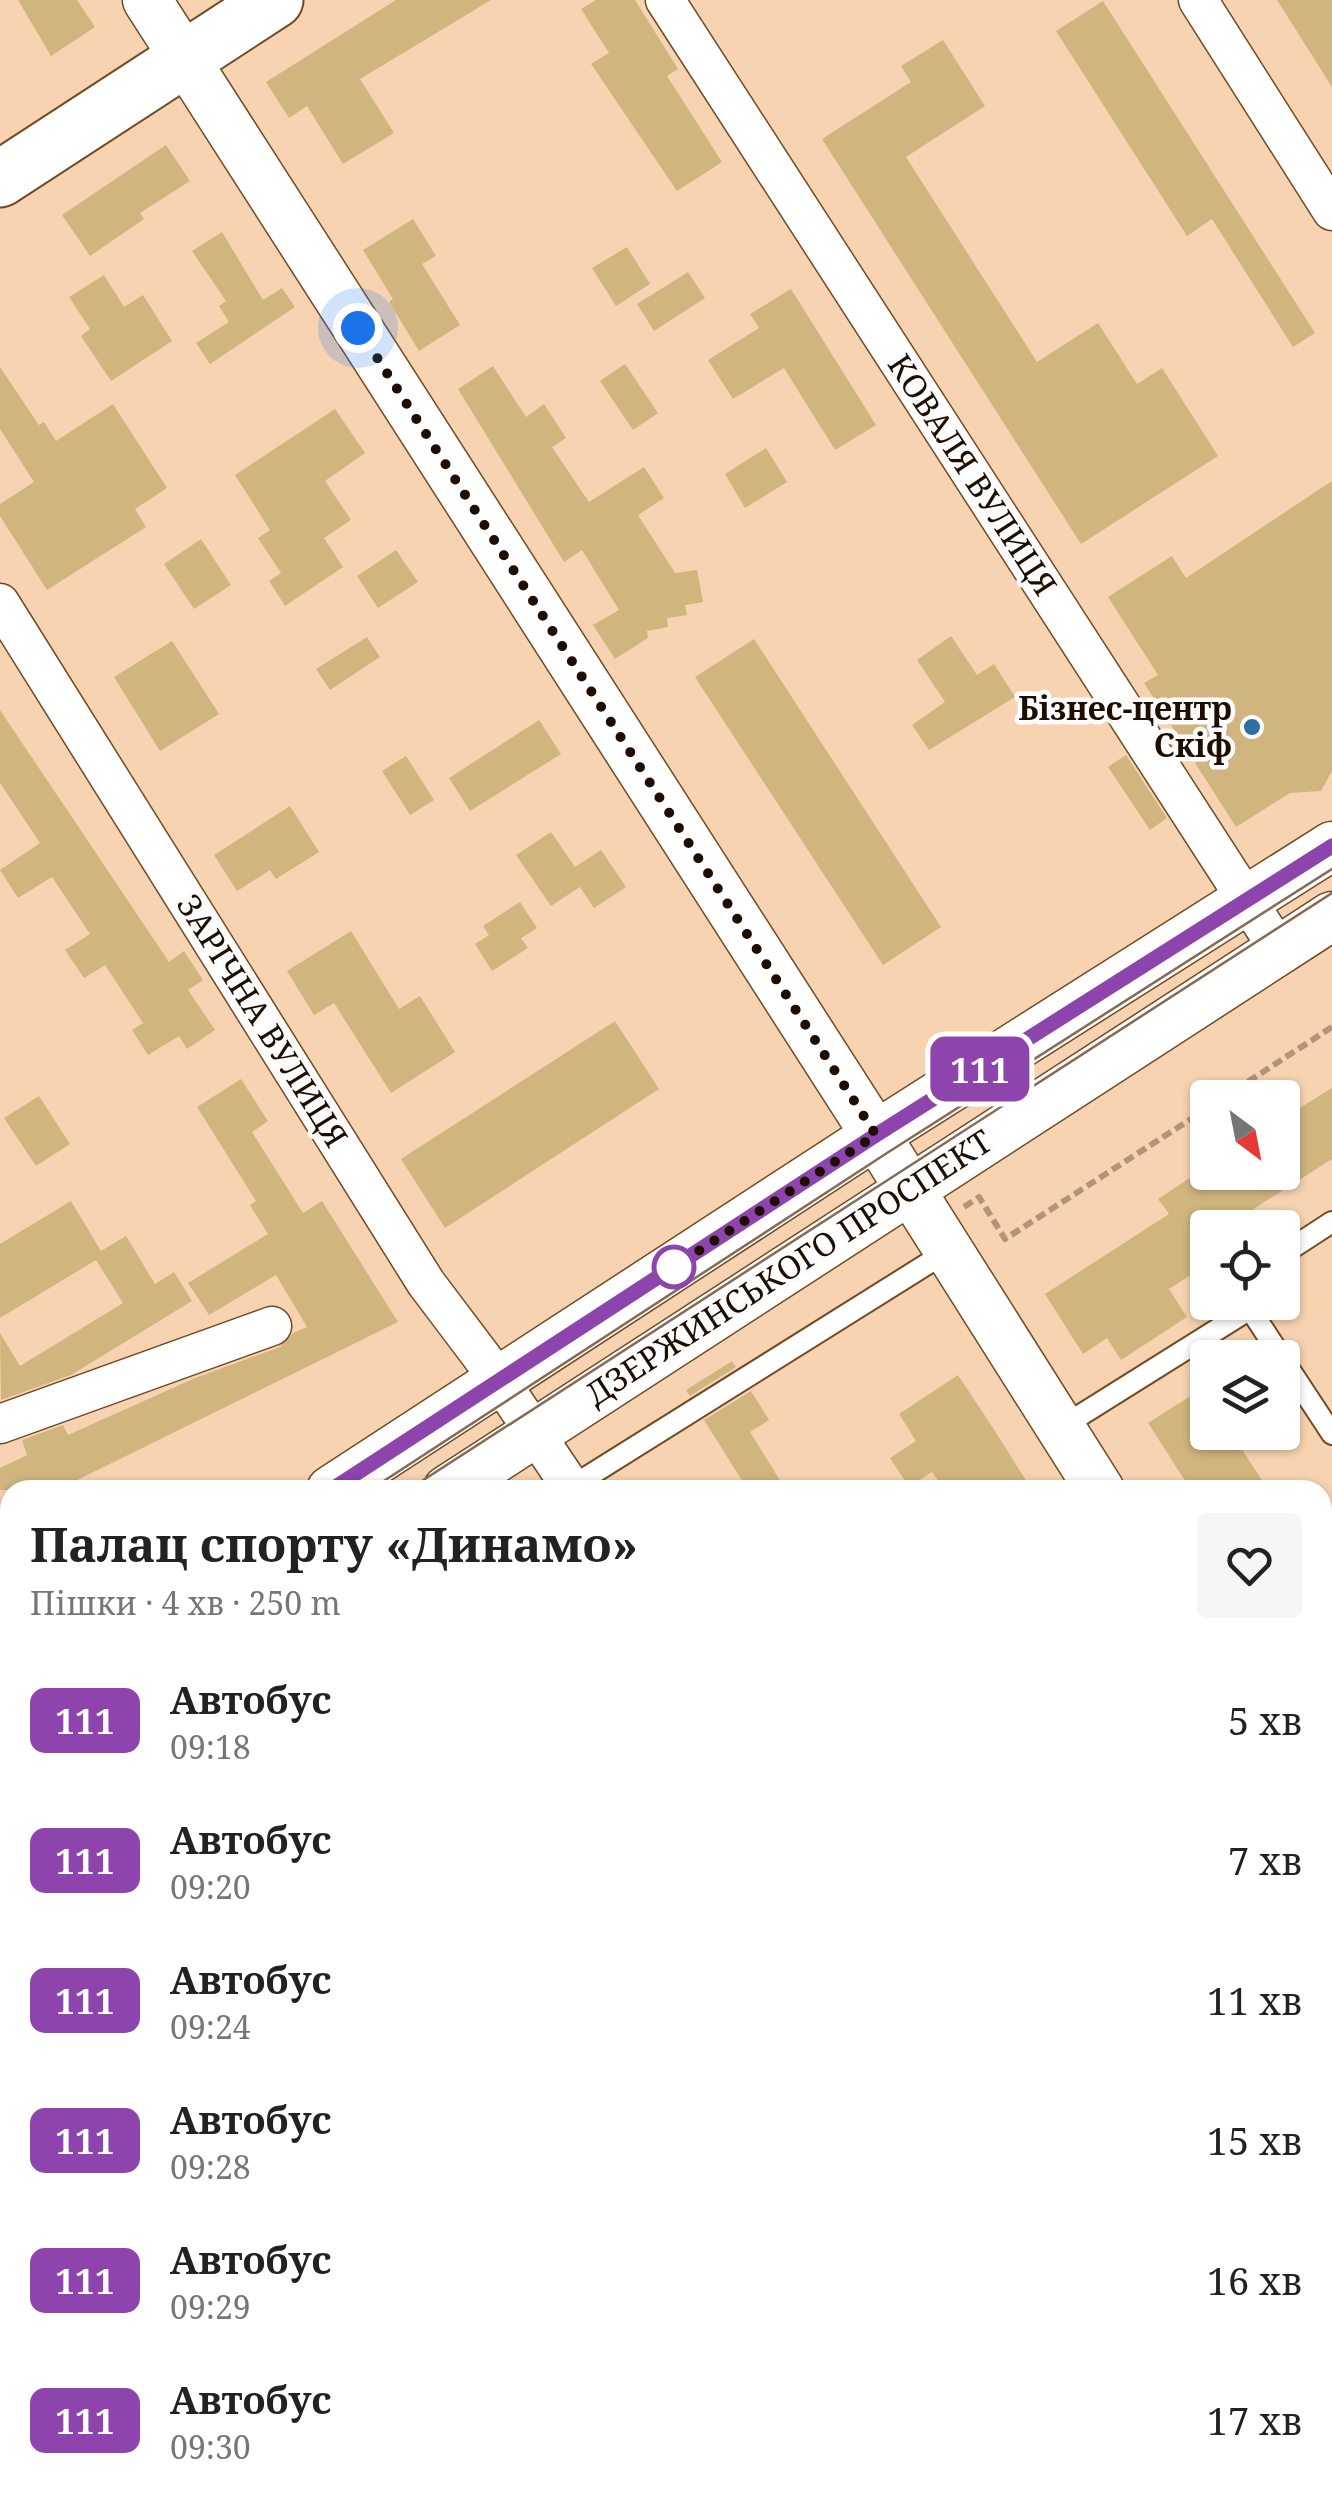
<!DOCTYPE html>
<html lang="uk">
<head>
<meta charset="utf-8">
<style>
  body { margin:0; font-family:"Noto Serif",serif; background:#f6f6f6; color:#222; height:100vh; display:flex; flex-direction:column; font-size:38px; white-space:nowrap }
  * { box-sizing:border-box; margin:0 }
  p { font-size:32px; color:#767676 }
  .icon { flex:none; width:55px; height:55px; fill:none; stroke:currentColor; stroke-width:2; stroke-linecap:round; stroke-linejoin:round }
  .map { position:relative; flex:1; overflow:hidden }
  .sheet { position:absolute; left:0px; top:1480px; width:1332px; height:1030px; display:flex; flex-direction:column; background:#fff; border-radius:30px 30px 0 0; box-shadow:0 2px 8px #0004 }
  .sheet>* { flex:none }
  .badge { padding:0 20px; border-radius:15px; font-size:35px; line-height:65px }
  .needle { width:65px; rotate:148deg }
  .fabs { position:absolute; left:1190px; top:1080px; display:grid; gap:20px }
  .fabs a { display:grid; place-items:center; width:110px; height:110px; border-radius:10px; background:#fff; box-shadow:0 2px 8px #0004; font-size:50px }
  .you { position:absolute; width:50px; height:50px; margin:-25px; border:8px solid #fff; border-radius:50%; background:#1a73e8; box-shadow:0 0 0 15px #1a73e833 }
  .map>.badge { position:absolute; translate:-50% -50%; box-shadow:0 0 0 5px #fff }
  .round { display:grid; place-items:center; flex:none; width:105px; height:105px; border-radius:10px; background:#f6f6f6 }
  .headline { display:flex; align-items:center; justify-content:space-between; height:170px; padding:0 30px }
  h1 { font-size:48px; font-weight:700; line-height:75px }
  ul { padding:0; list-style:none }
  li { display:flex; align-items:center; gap:30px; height:140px; padding:0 30px }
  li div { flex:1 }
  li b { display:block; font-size:38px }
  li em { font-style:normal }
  li .badge { min-width:110px; font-weight:700; text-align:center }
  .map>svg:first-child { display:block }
  .green { fill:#d9b798 }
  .water { fill:#b4cd89 }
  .building { fill:#d0b57f }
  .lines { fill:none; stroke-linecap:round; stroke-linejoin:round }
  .service-casing { stroke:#714a21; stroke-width:24 }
  .minor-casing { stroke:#714a21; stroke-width:41 }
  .tertiary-casing { stroke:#714a21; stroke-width:51 }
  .primary-casing { stroke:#714a21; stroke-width:59 }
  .path { stroke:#b29478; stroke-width:6; stroke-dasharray:10 5; stroke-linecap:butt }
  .service { stroke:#fff; stroke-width:20 }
  .minor { stroke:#fff; stroke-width:38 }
  .tertiary { stroke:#fff; stroke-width:48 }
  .primary { stroke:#fff; stroke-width:55 }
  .tram { stroke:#856b54; stroke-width:2.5 }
  .line-casing { stroke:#fff; stroke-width:22 }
  .line { stroke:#8e44ad; stroke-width:15 }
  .walk { stroke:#1e0e01; stroke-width:10; stroke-dasharray:0 18 }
  .poi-dot { fill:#2a70a5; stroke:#fcfcfc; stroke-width:4 }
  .stop-dot { fill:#fff; stroke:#8e44ad; stroke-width:5 }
  .labels { text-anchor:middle; stroke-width:9; stroke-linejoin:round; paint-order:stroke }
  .street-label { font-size:32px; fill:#1e0e01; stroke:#fcfcfc }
  .poi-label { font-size:32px; font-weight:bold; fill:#1e0e01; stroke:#fcfcfc; text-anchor:end }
</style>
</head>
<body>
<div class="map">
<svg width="1332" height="2510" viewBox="0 0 1332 2510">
  <rect width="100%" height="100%" fill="#f8d3b1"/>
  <!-- green -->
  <path class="green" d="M10 1558V1642L0 1648V1559Z
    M512 2500H601L599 2510H510Z"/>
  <!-- water -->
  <path class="water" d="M10 1837V2500H469L467 2510H0V1843Z"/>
  <!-- building -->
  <path class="building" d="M18 0H77L95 27 51 56Z
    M396 0H491L360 79 394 133 343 164 307 106 289 118 266 82Z
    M596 0H635L678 69 667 76 722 162 677 191 591 64 609 53 581 9Z
    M1277 0H1332V87Z
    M1103 1 1315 333 1293 347 1212 219 1187 236 1056 31Z
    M943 40 985 106 906 157 1037 362 1098 323 1137 384 1162 368 1218 456 1081 544 822 139 911 82 901 66Z
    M166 145 190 181 140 213 144 219 90 256 62 215Z
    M413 219 436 256 422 264 460 325 419 351 389 302 393 299 363 250Z
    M222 232 263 300 282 288 295 307 210 364 196 343 229 322 219 306 226 301 192 251Z
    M627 247 650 284 616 306 592 268Z
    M688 272 705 298 654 331 637 304Z
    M104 275 124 307 143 295 172 341 111 381 81 336 90 329 69 297Z
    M791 289 876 425 835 450 784 368 733 399 708 360 759 328 750 314Z
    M625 364 658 413 633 430 600 381Z
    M493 366 526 417 544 404 566 438 552 447 589 502 644 467 664 498 638 515 675 573 697 570 703 602 685 605 687 615 667 618 668 627 647 631 648 638 615 659 593 625 619 610 582 550 564 562 458 389Z
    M0 367 39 425 44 422 56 441 113 404 167 488 135 509 146 527 47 590 0 516V504L34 482 0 429Z
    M335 409 365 453 325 481 351 520 324 538 343 567 285 606 269 581 281 573 258 538 270 530 235 475Z
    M766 448 787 482 745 508 725 474Z
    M1332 481V771L1321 791 1290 793 1236 827 1144 683 1158 675 1108 597 1172 556 1186 578Z
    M201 539 231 585 194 609 164 564Z
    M396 550 418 582 378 608 357 576Z
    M951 636 977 675 994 664 1015 697 929 750 912 725 945 702 917 660Z
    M367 637 380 657 330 690 316 669Z
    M754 639 941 927 883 965 695 677Z
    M172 641 219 714 160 751 114 677Z
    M0 710 169 962 184 951 203 980 188 990 215 1030 187 1049 179 1036 148 1055 132 1030 143 1023 105 965 84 978 65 950 90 934 52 877 18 898 0 870 40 843 0 783Z
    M539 720 561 754 470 811 449 778Z
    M1126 755 1167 818 1150 830 1108 767Z
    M406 756 434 800 410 815 382 771Z
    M290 806 319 852 276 879 270 870 237 891 214 855Z
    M551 832 575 867 601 850 626 887 594 908 580 887 551 906 516 855Z
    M520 902 537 928 521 938 528 948 492 971 475 944 489 935 483 926Z
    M351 931 399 1009 420 996 455 1052 391 1093 334 1003 314 1015 287 971Z
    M615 1021 659 1089 445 1228 401 1159Z
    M241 1079 268 1121 252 1132 303 1213 322 1201 398 1322 57 1490H0V1468L27 1455 22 1440 63 1425 68 1435 195 1378 280 1347 293 1333 307 1327 276 1275 209 1315 188 1283 268 1234 250 1205 256 1201 197 1107Z
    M1332 1088V1159L1224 1228H1208V1238L1193 1247 1205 1266 1169 1289 1187 1317 1121 1360 1107 1338 1083 1354 1045 1294 1169 1214 1158 1199 1199 1172H1282V1119Z
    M39 1096 70 1144 36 1166 4 1118Z
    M71 1201 101 1251 126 1236 155 1284 174 1272 192 1301 71 1375 1 1400 0 1333 20 1366 123 1303 96 1260 0 1318V1244Z
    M732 1361 736 1367 690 1396 686 1390Z
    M958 1375 995 1431 1032 1490H945L932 1472 909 1487 890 1458 916 1441 899 1414Z
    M1208 1385V1432H1231L1268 1490H1191L1148 1423Z
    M751 1391 769 1420 750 1432 786 1490H748L704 1420Z"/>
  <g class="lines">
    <defs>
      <path id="service" d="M1282 1262 1292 1248 1332 1222
        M1250 1309 1282 1358
        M1282 1358 1332 1434
        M1060 1428 1250 1309 1254 1302
        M571 1487 948 1251
        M1322 2262 1332 2255
        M625 2510 627 2500
        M949 2510 963 2500"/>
      <path id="minor" d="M665 0 1279 950
        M1198 0 1332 211
        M0 603 426 1283 500 1381 573 1490
        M0 1424 272 1326
        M1213 2500 1219 2510"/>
      <path id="tertiary" d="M147 0 887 1153 1100 1490
        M331 1490 876 1135 1332 846
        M447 1490 1332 916
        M0 1702 10 1695
        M0 1780 10 1774
        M1322 1841 1332 1856"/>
      <path id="primary" d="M0 179 275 0"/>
    </defs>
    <!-- service casing -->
    <use href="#service" class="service-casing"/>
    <!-- minor casing -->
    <use href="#minor" class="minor-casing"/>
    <!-- tertiary casing -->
    <use href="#tertiary" class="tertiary-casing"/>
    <!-- primary casing -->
    <use href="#primary" class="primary-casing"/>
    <!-- path -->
    <path class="path" d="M1223 1098 1332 1027
      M964 1207 979 1197 1005 1239 1208 1108"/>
    <!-- service -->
    <use href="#service" class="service"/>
    <!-- minor -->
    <use href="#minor" class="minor"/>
    <!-- tertiary -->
    <use href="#tertiary" class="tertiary"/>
    <!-- primary -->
    <use href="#primary" class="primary"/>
    <!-- tram -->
    <path class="tram" d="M370 1490 887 1153 1332 869
      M408 1490 1332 893
      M0 1728 10 1721
      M0 1754 10 1747"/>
  </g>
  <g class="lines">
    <defs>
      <path id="line" d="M331 1490 876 1135 1332 846"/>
    </defs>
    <!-- line casing -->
    <use href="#line" class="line-casing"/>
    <!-- line -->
    <use href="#line" class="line"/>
    <!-- walk -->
    <path class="walk" d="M358 328 876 1135 674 1267"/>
  </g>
  <!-- markers -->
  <circle class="poi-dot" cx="1252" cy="727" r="10"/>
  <circle class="stop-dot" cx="674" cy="1267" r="20"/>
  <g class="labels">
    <!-- street labels -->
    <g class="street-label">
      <text transform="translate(972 475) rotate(57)" y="11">КОВАЛЯ ВУЛИЦЯ</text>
      <text transform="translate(262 1021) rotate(58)" y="11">ЗАРІЧНА ВУЛИЦЯ</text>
      <text transform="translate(789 1268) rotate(-33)" y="11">ДЗЕРЖИНСЬКОГО ПРОСПЕКТ</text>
    </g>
    <!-- poi labels -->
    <g class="poi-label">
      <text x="1232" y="720">Бізнес-центр<tspan x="1232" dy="37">Скіф</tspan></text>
    </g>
  </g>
</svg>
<div class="fabs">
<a><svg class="needle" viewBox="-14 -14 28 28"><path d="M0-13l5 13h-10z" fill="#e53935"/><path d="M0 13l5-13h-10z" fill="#767676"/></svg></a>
<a><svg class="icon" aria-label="locate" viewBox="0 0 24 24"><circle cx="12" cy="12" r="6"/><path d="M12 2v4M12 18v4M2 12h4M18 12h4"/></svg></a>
<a><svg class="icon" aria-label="layers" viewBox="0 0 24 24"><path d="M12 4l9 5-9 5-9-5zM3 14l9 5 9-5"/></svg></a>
</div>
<div class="you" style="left:358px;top:328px"></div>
<b class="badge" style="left:980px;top:1069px;background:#8e44ad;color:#fff">111</b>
<section class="sheet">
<div class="headline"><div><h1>Палац спорту «Динамо»</h1><p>Пішки · 4 хв · 250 m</p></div><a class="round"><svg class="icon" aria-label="heart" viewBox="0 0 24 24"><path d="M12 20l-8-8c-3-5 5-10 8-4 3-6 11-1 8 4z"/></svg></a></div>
<ul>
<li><span class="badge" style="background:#8e44ad;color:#fff">111</span><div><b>Автобус</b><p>09:18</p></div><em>5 хв</em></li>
<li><span class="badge" style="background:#8e44ad;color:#fff">111</span><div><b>Автобус</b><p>09:20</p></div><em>7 хв</em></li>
<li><span class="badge" style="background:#8e44ad;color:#fff">111</span><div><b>Автобус</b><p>09:24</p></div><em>11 хв</em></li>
<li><span class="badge" style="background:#8e44ad;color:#fff">111</span><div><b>Автобус</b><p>09:28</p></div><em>15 хв</em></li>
<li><span class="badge" style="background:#8e44ad;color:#fff">111</span><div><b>Автобус</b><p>09:29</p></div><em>16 хв</em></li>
<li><span class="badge" style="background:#8e44ad;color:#fff">111</span><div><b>Автобус</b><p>09:30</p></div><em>17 хв</em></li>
</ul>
</section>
</div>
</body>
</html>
